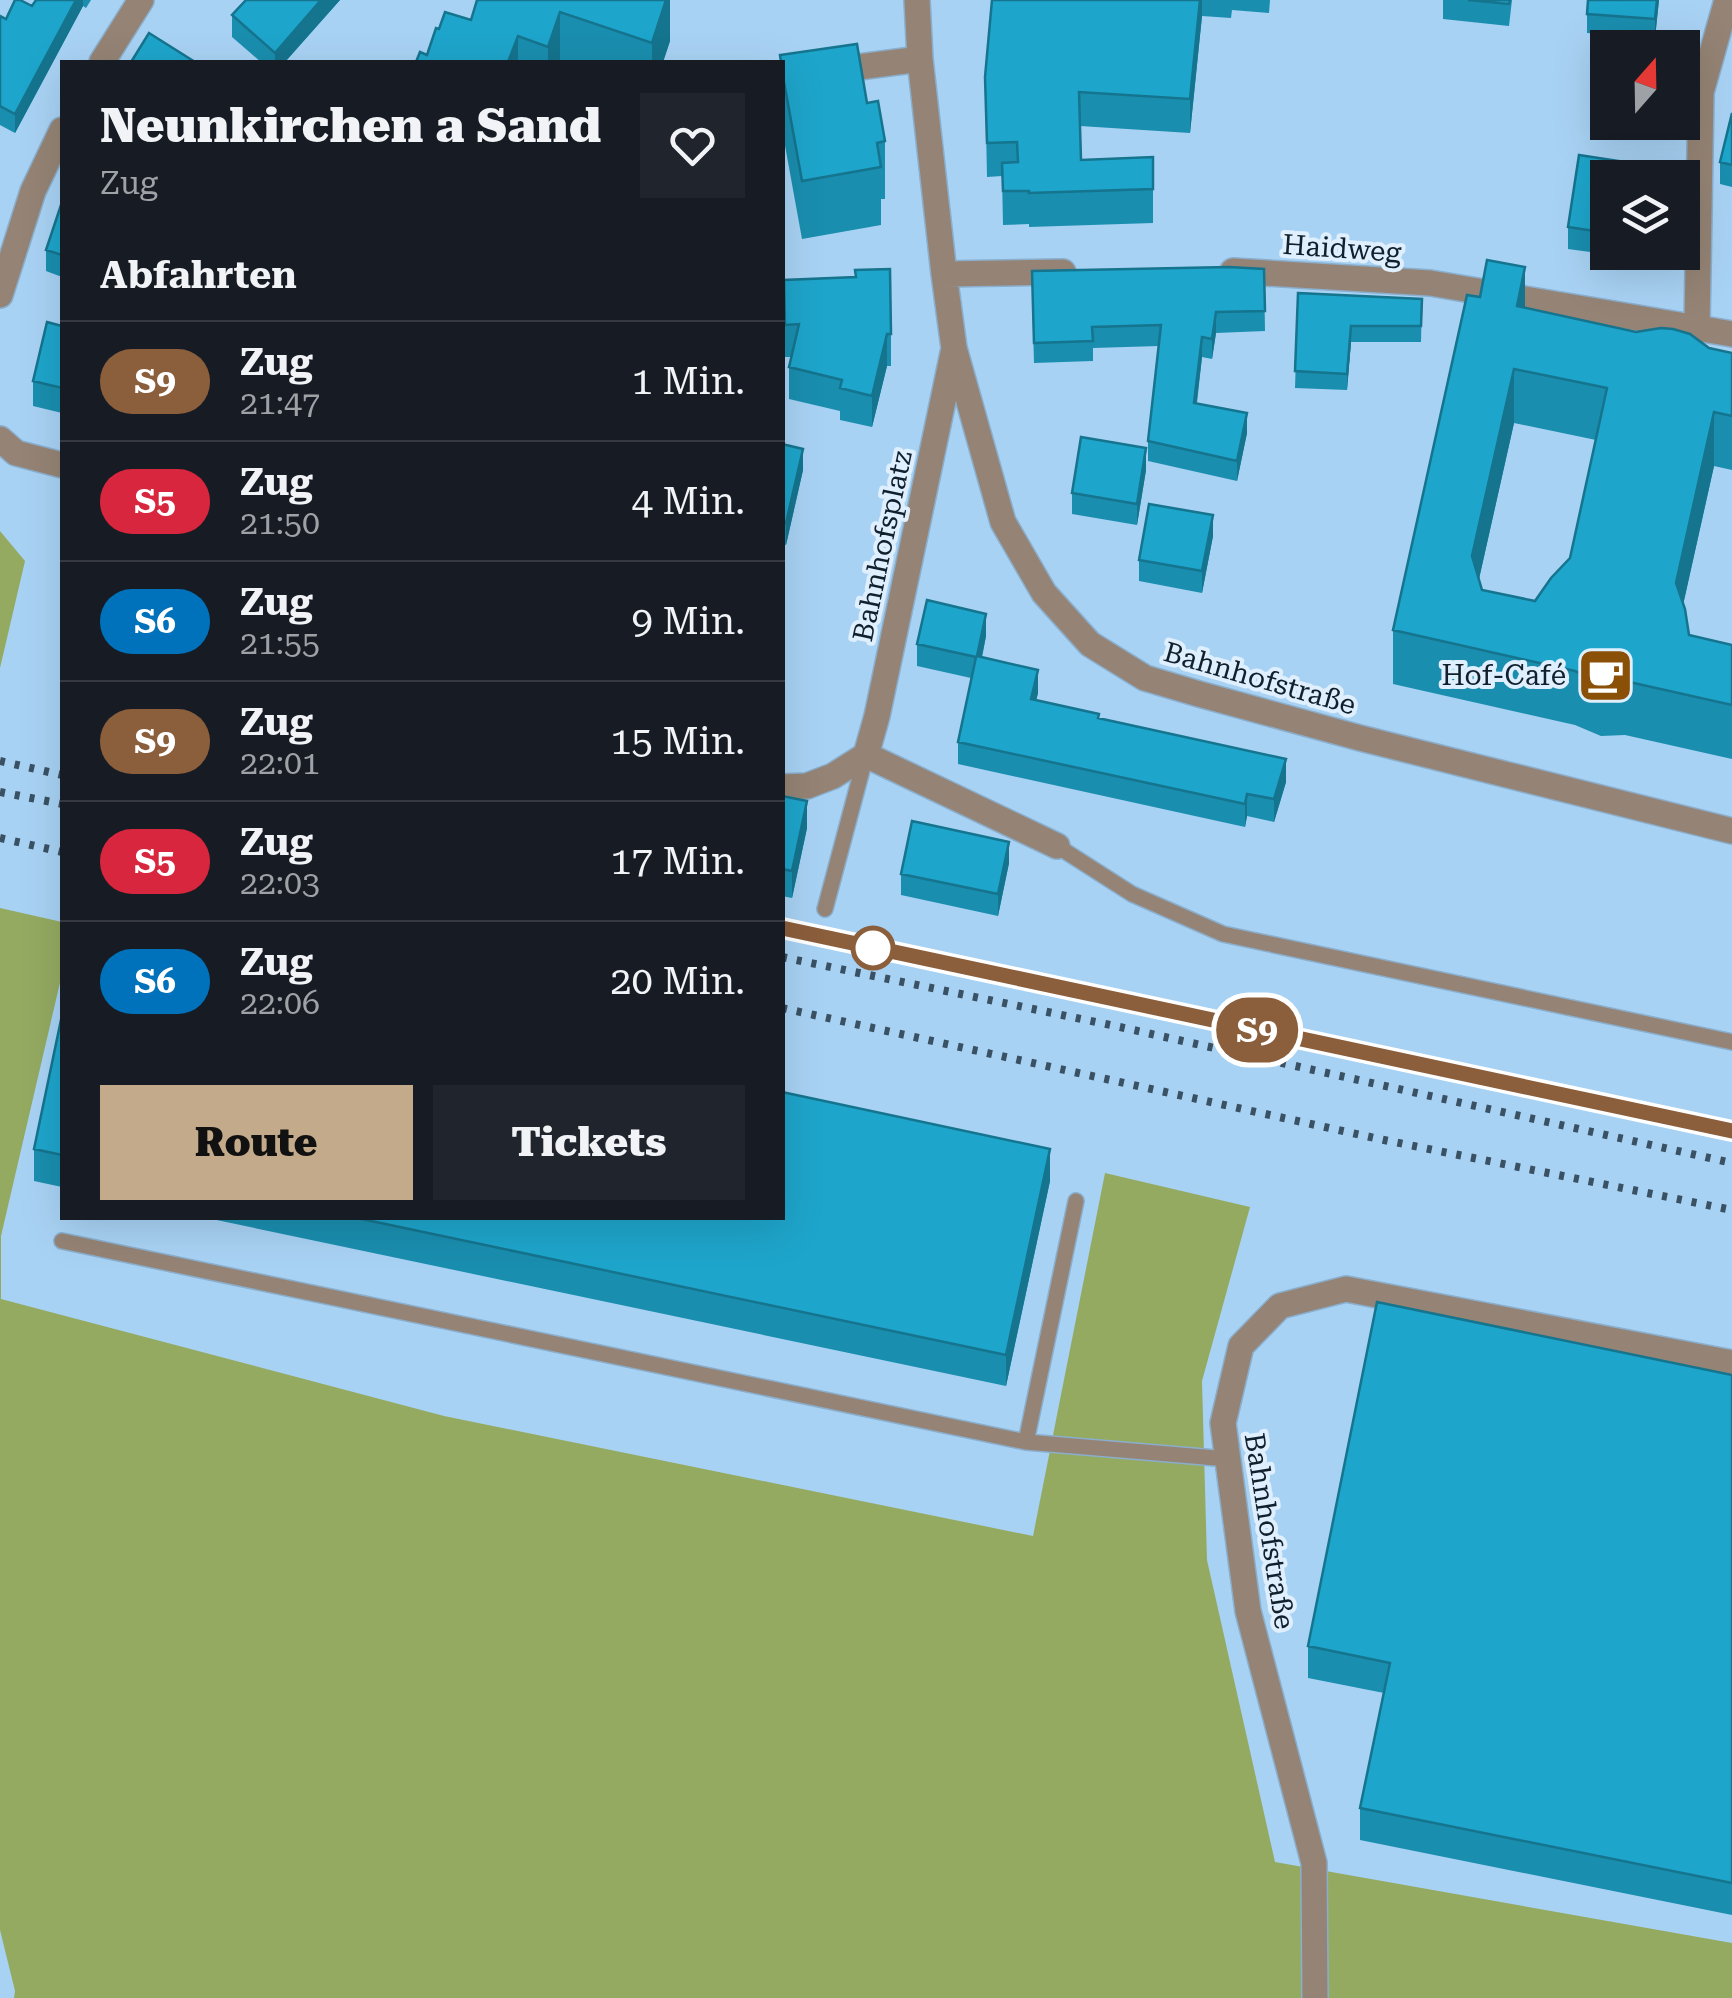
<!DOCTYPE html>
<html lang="de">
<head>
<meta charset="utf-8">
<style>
  body { margin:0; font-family:"Roboto Serif",serif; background:#20242c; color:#f1f3f6; height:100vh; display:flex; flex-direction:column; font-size:38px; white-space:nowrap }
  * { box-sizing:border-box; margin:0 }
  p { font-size:32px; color:#9ea1a6 }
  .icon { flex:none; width:55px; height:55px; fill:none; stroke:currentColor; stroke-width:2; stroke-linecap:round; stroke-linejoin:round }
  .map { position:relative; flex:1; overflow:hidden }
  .drawer { position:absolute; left:60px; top:60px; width:725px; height:1160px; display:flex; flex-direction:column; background:#171b24; border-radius:0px; box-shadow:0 10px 40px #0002 }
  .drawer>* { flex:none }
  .badge { padding:0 20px; border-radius:32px; font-size:35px; line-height:65px }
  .needle { width:65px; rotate:20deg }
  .fabs { position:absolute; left:1590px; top:30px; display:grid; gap:20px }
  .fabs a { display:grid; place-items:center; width:110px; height:110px; border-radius:0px; background:#171b24; box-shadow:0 10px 40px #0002; font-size:50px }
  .map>.badge { position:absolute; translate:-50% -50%; box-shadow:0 0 0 5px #fff }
  h2 { padding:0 40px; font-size:38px; line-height:90px }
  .round { display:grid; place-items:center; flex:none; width:105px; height:105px; border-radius:0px; background:#20242c }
  .headline { display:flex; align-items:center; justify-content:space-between; height:170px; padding:0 40px }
  h1 { font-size:48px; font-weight:800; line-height:75px }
  .action { display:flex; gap:20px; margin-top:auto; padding:20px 40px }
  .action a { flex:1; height:115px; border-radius:0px; background:#c3aa8a; color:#111; font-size:40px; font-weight:800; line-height:115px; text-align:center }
  .action a+a { background:#20242c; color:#f1f3f6 }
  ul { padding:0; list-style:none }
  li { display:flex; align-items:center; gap:30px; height:120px; padding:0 40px; border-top:2px solid #363941 }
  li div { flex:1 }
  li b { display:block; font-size:38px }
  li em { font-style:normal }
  li .badge { min-width:110px; font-weight:700; text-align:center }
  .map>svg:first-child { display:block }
  .green { fill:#94aa61 }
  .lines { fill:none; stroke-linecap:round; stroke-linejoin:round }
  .lane-casing { stroke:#8aaecc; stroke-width:18 }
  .street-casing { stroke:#8aaecc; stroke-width:28 }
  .lane { stroke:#958475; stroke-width:15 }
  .street { stroke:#958475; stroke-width:25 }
  .rail { stroke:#3a5164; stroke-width:8; stroke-dasharray:5 10; stroke-linecap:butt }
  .wall { fill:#1a8eaf; fill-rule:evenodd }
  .shaded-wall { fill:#15748e }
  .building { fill:#1ea5cb; stroke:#15748e; stroke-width:2.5; fill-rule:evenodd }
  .line-casing { stroke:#fff; stroke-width:22 }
  .line { stroke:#8b5e3c; stroke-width:15 }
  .stop-dot { fill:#fff; stroke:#8b5e3c; stroke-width:5 }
  .labels { text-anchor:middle; stroke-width:8; stroke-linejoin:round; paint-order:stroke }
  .street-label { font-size:28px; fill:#10202d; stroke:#dfeffe }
  .poi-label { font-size:28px; fill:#10202d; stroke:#dfeffe; text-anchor:end }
</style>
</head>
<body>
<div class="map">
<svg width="1732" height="1998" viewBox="0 0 1732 1998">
  <rect width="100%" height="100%" fill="#a8d2f4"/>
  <!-- green -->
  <path class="green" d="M0 531 25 561 0 668Z
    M0 908 62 922V974L1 1236V1299L444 1416 1033 1536 1105 1173 1250 1207 1202 1381 1207 1560 1275 1862 1732 1943V1998H14L15 1991 0 1930Z"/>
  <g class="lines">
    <defs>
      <path id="lane" d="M1057 846 1132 894 1223 934 1732 1042
        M825 909 866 755
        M62 1241 1026 1442 1228 1459
        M1026 1442 1076 1201"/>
      <path id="street" d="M917 0 920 59 944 274 954 348 1003 522 1044 593 1090 644 1145 678 1199 694 1360 738 1732 831
        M102 62 141 0
        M782 79 813 73 920 59
        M1233 271 1430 283 1732 334
        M944 274 1063 272
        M0 295 33 191 62 130
        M1697 327 1701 92 1727 0
        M0 439 16 453 62 465
        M866 755 1057 846
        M782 787 807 786 833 776 866 755 877 716 953 353
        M1315 1998 1314 1863 1248 1611 1223 1423 1241 1346 1280 1306 1346 1289 1732 1363"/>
    </defs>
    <!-- lane casing -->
    <use href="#lane" class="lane-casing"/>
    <!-- street casing -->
    <use href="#street" class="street-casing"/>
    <!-- lane -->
    <use href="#lane" class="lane"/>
    <!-- street -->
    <use href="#street" class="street"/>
    <!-- rail -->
    <path class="rail" d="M0 761 62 775
      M0 792 62 804
      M0 838 62 852
      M782 928 1732 1131
      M782 957 1120 1027 1732 1163
      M782 1008 1384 1140 1732 1210"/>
  </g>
  <!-- wall -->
  <path class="wall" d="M36 0H91L86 8 83 6 15 133 0 125V16L6 19 32 6Z
    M246 0H340L285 62H261L232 37V15Z
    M670 0V41L663 62H416L427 55 439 29 471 20Z
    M992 0H1270L1269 13 1232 10 1231 18 1202 16 1190 133 1080 126 1081 160 1153 157V223L1029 227V224L1003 225 1002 176 987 177 985 77Z
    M1443 0H1512L1509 26 1443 19Z
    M1659 0 1655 38 1587 33V14Z
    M780 55 867 103 885 141V199H881V225L802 239 782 129V62H780Z
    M1732 113V187L1720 184V162Z
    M1579 155 1645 165V178H1608V252H1636L1635 258 1568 249V227Z
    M62 202V277L46 271V250Z
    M1264 269 1265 331 1216 333 1212 359 1202 357 1197 403 1247 433 1237 481 1148 461V441L1159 346 1093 348V361L1034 363 1032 291Z
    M784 280 891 334V366H887L872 427 840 420V411L789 399V367L791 357H785Z
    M1298 293 1422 299 1421 342H1351L1347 390 1295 388Z
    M1480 297 1732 353V470L1714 466 1683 604 1689 635 1732 645V759L1625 735 1601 736 1575 725 1393 684V630ZM1514 423 1596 440 1570 558 1535 601 1482 590 1479 579Z
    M62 326V413L33 406V381Z
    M782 444 803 470 786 545 782 544Z
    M1146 470 1137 525 1072 514V493Z
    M1213 536 1202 593 1139 581V560Z
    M986 636 982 658 1038 693 1036 700 1099 718 1286 782 1274 822 1247 816 1245 827 958 764V742L971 678 917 666V644Z
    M782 796 807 828 792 898 782 896Z
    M1009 863 998 916 901 895V874Z
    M62 1015V1187L34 1181V1149Z
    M1050 1181 1006 1386 207 1218H782Z
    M1732 1375V1915L1360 1840V1808L1384 1693 1308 1678V1646Z"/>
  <!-- shaded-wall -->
  <path class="shaded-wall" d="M76 0H83V6L15 133V114Z
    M321 0H340L285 62H275V53Z
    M666 0H670V41L663 62H652V43Z
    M1200 0H1202V16L1190 133V99Z
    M1657 0H1659L1655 38V19Z
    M560 12V62H548V47Z
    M518 36V62H508Z
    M1525 267V321L1517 306Z
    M1216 312V333L1212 359V339Z
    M1351 326V342L1347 390V374Z
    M887 334V366L872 427V396Z
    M1202 337V357L1194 423V403Z
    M1514 369V423L1472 610V556Z
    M1714 412V466L1676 637V583Z
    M1247 413V433L1237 481V461Z
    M1146 448V470L1137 525V504Z
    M803 449V470L786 545V523Z
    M1213 515V536L1202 593V571Z
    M986 614V636L977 679V656Z
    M1038 670V693L1031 722V699Z
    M1286 759V782L1274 822V799Z
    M1247 794V816L1245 827V804Z
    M807 801V828L792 898V871Z
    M1009 842V863L998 916V894Z
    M1050 1149V1181L1006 1386V1355Z"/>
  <!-- building -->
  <path class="building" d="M15 0H20L32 6 36 0H76L15 114 0 106V16L6 19Z
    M246 0H321L275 53 232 15Z
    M477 0H666L652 43 560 12 548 47 518 36 508 62H416L420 52 427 55 436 28 439 29 445 12 471 20Z
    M992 0H1200L1190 99 1079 92 1081 160 1153 157V189L1029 193V191H1003L1002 163 1018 162 1017 142 987 143 985 77Z
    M1468 0H1510L1509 4Z
    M1588 0H1657L1655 19 1587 14Z
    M149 33 195 62H131Z
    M857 44 867 103 878 101 885 141 877 143 881 167 802 181 782 71V62H781L780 55Z
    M1732 113V165L1720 162Z
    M1579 155 1645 165 1644 178H1608V233L1568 227Z
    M62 202V255L46 250Z
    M1487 260 1525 267 1517 306 1636 332 1661 328 1673 329 1690 334 1709 348 1732 353V416L1714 412 1676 583 1685 609 1689 635 1732 645V705L1625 681 1601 683 1575 671 1393 630 1467 295 1480 297ZM1514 369 1607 388 1570 558 1551 578 1535 601 1482 590 1472 556Z
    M1229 267 1264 269 1265 311 1216 312 1212 339 1202 337 1194 403 1247 413 1237 461 1148 441 1161 325 1092 327 1093 341 1034 343 1032 271Z
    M890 269 891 334H887L872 396 840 388 842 380 789 367 799 324 785 325 784 280 856 277 855 270Z
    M1298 293 1422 299 1421 326H1351L1347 374 1295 371Z
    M47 322 62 326V388L33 381Z
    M1081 437 1146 448 1137 504 1072 493Z
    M782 444 803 449 786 523 782 522Z
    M1149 504 1213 515 1202 571 1139 560Z
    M927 600 986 614 977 656 1038 670 1031 699 1099 714 1098 718 1286 759 1274 799 1247 794 1245 804 958 742 976 657 917 644Z
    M782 796 807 801 792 871 782 869Z
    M912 821 1009 842 998 894 901 874Z
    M62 1015V1155L34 1149Z
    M782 1092 1050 1149 1006 1355 357 1218H782Z
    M1377 1302 1732 1375V1883L1360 1808 1390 1663 1308 1646Z"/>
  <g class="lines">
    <defs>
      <path id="line" d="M782 928 1732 1131"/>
    </defs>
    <!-- line casing -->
    <use href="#line" class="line-casing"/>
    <!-- line -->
    <use href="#line" class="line"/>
  </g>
  <!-- icons -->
  <defs>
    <symbol id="cafe-square" viewBox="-11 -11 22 22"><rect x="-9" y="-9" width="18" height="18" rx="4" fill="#8a5007" stroke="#dfeffe"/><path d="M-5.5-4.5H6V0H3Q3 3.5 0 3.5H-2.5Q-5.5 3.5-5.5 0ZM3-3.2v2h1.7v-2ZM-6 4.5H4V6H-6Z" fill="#fff"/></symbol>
  </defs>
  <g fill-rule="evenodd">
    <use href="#cafe-square" x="1574" y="644" width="63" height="63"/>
  </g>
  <!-- markers -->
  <circle class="stop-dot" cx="873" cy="948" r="20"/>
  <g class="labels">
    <!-- street labels -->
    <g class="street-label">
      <text transform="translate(1342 248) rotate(4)" y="10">Haidweg</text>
      <text transform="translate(882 546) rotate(-78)" y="10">Bahnhofsplatz</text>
      <text transform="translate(1260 678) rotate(16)" y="10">Bahnhofstraße</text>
      <text transform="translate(1270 1531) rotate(81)" y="10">Bahnhofstraße</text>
    </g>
    <!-- poi labels -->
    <g class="poi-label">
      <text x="1566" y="685">Hof-Café</text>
    </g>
  </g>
</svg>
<div class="fabs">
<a><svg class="needle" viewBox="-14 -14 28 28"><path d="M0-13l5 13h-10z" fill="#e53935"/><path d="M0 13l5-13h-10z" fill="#9ea1a6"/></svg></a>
<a><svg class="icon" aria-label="layers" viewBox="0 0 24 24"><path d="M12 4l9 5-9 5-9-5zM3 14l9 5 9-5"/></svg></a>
</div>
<b class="badge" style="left:1257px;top:1030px;background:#8b5e3c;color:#fff">S9</b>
<section class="drawer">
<div class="headline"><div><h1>Neunkirchen a Sand</h1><p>Zug</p></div><a class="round"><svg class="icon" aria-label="heart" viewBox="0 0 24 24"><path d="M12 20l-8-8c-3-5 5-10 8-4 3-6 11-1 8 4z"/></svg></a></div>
<h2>Abfahrten</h2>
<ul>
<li><span class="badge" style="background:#8b5e3c;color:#fff">S9</span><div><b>Zug</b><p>21:47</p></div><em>1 Min.</em></li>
<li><span class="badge" style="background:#d7263d;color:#fff">S5</span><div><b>Zug</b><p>21:50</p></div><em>4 Min.</em></li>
<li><span class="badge" style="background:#0072bc;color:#fff">S6</span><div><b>Zug</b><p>21:55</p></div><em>9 Min.</em></li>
<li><span class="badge" style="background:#8b5e3c;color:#fff">S9</span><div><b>Zug</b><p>22:01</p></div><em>15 Min.</em></li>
<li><span class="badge" style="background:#d7263d;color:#fff">S5</span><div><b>Zug</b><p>22:03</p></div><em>17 Min.</em></li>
<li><span class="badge" style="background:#0072bc;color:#fff">S6</span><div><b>Zug</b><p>22:06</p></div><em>20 Min.</em></li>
</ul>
<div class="action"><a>Route</a><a>Tickets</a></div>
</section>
</div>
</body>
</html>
